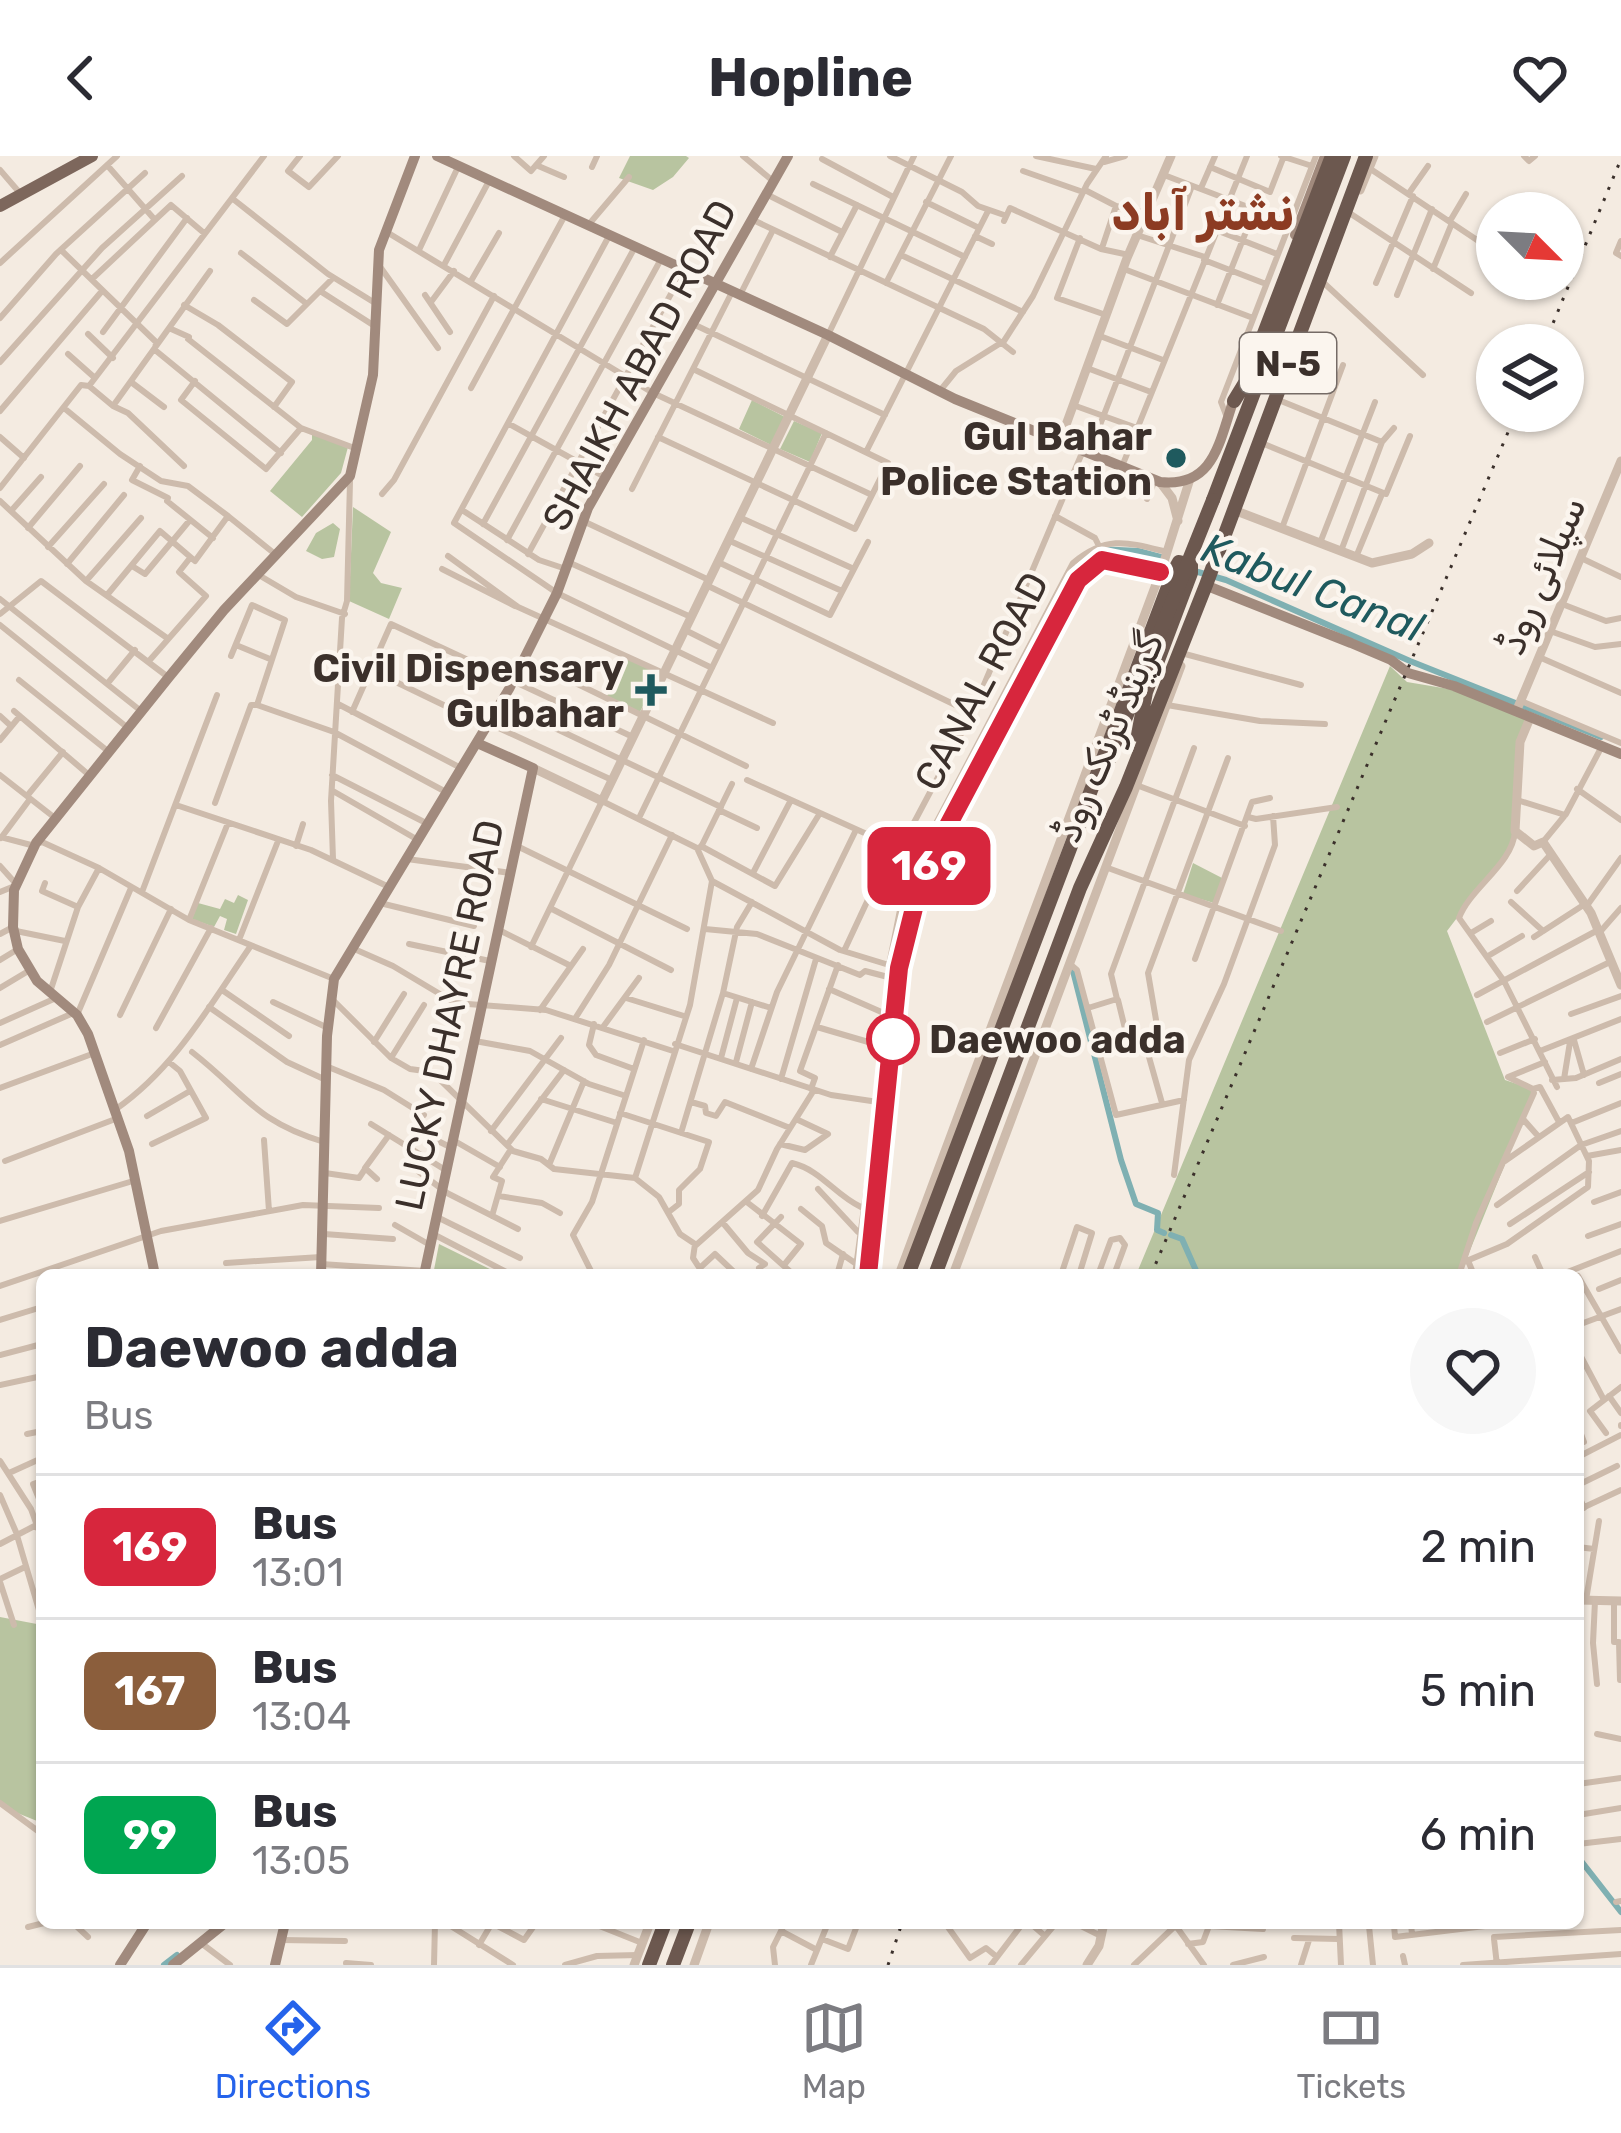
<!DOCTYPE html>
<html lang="en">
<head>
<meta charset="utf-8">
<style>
  body { margin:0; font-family:Rubik,"Noto Sans Arabic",sans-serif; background:#f7f7f7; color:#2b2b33; height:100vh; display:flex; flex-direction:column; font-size:45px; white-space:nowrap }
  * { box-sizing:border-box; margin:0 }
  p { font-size:39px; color:#7c7c81 }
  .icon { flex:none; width:66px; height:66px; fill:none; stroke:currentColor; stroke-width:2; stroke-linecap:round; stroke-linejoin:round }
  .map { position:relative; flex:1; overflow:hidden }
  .side { position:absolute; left:36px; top:1113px; width:1548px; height:660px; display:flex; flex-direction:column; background:#fff; border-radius:18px; box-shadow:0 3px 9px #0004 }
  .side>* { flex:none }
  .badge { padding:0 24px; border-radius:18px; font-size:42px; line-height:78px }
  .needle { width:78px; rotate:114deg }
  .fabs { position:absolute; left:1476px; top:36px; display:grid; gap:24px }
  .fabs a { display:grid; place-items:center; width:108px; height:108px; border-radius:50%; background:#fff; box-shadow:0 3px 9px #0004; font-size:60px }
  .map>.badge { position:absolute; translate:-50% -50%; box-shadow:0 0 0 6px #fff }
  .round { display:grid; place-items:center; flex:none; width:126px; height:126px; border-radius:63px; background:#f7f7f7 }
  .headline { display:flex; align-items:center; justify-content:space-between; height:204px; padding:0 48px }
  h1 { font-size:57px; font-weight:700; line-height:90px }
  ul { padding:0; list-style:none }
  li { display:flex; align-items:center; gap:36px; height:144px; padding:0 48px; border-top:3px solid #e1e1e2 }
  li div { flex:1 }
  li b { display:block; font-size:45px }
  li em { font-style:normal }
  li .badge { min-width:132px; font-weight:700; text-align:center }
  header { display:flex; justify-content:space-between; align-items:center; height:156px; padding:0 48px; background:#fff; font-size:54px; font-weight:700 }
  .tabs { display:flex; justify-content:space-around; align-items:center; height:168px; border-top:3px solid #e1e1e2; background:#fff; font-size:33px; color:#7c7c81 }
  .tabs a { display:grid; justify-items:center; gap:6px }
  .tabs .selected { color:#2563eb }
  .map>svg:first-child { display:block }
  .green { fill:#b8c4a0 }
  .water { fill:#7fb0b2 }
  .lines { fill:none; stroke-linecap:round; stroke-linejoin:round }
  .canal { stroke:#7fb0b2; stroke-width:6 }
  .minor { stroke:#cdbbac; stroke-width:6 }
  .tertiary { stroke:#cdbbac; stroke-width:9 }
  .secondary { stroke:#a18a7d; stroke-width:10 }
  .primary { stroke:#7d675c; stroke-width:12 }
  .trunk { stroke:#6c584f; stroke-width:14 }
  .rail { stroke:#3b302b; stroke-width:3; stroke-dasharray:3 9; stroke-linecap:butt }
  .trunk-bridge { stroke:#6c584f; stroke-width:14 }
  .line-casing { stroke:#fff; stroke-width:27 }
  .line { stroke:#d7263d; stroke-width:18 }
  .poi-dot { fill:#1f5a5e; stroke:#fbf5ee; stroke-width:4.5 }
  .stop-dot { fill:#fff; stroke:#d7263d; stroke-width:6 }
  .labels { text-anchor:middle; stroke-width:9; stroke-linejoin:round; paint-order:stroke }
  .shield { fill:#fbf5ee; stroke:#756b66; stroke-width:3 }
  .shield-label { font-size:36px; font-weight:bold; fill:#3b302b }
  .street-label { font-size:39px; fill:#3b302b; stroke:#fbf5ee }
  .poi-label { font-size:39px; font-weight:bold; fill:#3b302b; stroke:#fbf5ee; text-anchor:end }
  .stop-label { font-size:39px; font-weight:bold; fill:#3b302b; stroke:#fbf5ee; text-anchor:start }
  .water-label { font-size:42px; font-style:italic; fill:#1f5a5e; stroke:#fbf5ee }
  .district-label { font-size:51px; font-weight:bold; fill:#8c3b22; stroke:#fbf5ee }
</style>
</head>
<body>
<header><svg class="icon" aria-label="back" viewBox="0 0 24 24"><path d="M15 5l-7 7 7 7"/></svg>Hopline<svg class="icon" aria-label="heart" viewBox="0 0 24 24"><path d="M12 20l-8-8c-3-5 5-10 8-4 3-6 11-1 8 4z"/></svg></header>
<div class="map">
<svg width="1621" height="1809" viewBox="0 0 1621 1809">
  <rect width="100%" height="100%" fill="#f4ebe1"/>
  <!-- green -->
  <path class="green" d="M630 0H686L689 2 673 21 653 34 619 22Z
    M752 244 785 261 771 289 739 273Z
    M794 265 822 277 810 306 780 293Z
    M312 277 348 291 341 317 302 361 270 335 312 284Z
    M353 351 391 376 373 417 381 427 402 432 389 463 349 445Z
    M333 367 340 373 334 401 322 403 306 395 316 377Z
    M627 500 659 517 640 556 607 540Z
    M1390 510 1407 526 1449 533 1530 562 1520 586 1514 687 1447 775 1505 924 1535 934 1460 1119H1136Z
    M1193 707 1224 723 1214 747 1183 738Z
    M238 739 248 744 236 778 224 774 227 763 220 760 214 771 192 763 198 747 220 753 225 743 234 747Z
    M439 1088 502 1119H433Z
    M0 1461 42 1469V1667L0 1650Z"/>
  <!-- water -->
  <path class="water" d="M1098 390 1139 392 1165 399 1161 407C1121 393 1107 389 1075 419L929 695 897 807 892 800 934 676 1070 421Z"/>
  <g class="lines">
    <!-- canal -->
    <path class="canal" d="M1191 414 1226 424 1410 505 1601 581
      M1073 815 1121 1004 1136 1048 1158 1057 1157 1074 1164 1077
      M1171 1079 1182 1083 1198 1119
      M1578 1701 1621 1756
      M164 1809 177 1799"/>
    <!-- minor -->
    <path class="minor" d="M300 0 288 15 309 31 338 0
      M514 0 531 15 544 0
      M743 0 773 25
      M890 0 962 36 978 50 1004 59
      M1036 0 1096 13
      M1281 0 1312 10
      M1524 0 1529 5 1535 0
      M822 3 893 41
      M1104 6 1125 0
      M107 9 155 64
      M536 9 564 21
      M592 11 597 0
      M1210 11 1270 36 1284 0
      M1369 12 1495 96
      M0 14 19 36
      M1023 15 1083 36
      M1164 19 1290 67
      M813 28 965 101
      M1201 32 1215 0
      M1085 34 1116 50 1147 57
      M1409 37 1428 10
      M766 38 842 76
      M233 43 328 118 375 147
      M926 46 979 72
      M1351 58 1471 137
      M751 63 984 173 1013 196
      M1004 65 1010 52 1101 93 1129 99
      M1450 65 1466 38
      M590 67 629 21
      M1216 74 1277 98
      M385 75 653 237 872 339
      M1137 79 1205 101
      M609 80 454 367 557 437 712 512
      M975 80 992 88
      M1080 82 1057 142 1106 159
      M1621 85 1616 97 1621 100
      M1102 92 1116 50
      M61 94 156 186 155 194 281 297
      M419 94 458 11
      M241 97 307 148
      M901 99 1023 156
      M830 101 857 49
      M1204 104 1266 128
      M0 107 117 0
      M444 109 489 25
      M381 112 438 192
      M1124 113 1253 162
      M1433 113 1452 67
      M92 123 171 49 204 77
      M471 125 499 77
      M886 127 951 0
      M1376 127 1413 40
      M1325 128 1423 219
      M320 135 373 169
      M425 139 450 176
      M740 139 773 74
      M1397 139 1432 53
      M254 144 287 168 333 122
      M431 146 454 115
      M184 149 218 169 292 226 274 251
      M1217 149 1255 53
      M0 162 56 98 145 17
      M693 168 885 259
      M169 172 189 181 188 183 301 272 357 293
      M103 176 187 62
      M88 178 113 202
      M828 179 914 0
      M1100 180 1163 204
      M68 198 95 222
      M0 206 102 92 182 20
      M1087 212 1151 236
      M195 225 181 244 266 313 301 272
      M131 226 164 251
      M89 230 264 0
      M471 232 564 61
      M939 236 956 215 1004 185 1033 140 1087 28 1106 0
      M1281 245 1382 286
      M1073 249 1137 272
      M113 250 128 257 184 310
      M64 252 120 298 161 325 188 330 228 360
      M0 255 102 135
      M1226 259 1221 246 1316 0
      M509 268 605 321
      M0 281 24 302
      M658 281 855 373 888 307 693 213
      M1264 288 1386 338 1410 280
      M1090 295 1192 30
      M866 296 988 55
      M1123 308 1247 0
      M140 310 132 324 168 342 167 345 213 382
      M0 332 81 229 89 230 113 250 210 115
      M632 333 732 136
      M382 338 394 324 494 140
      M1147 343 1155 324
      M0 345 86 425 167 482
      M462 354 539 404 566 413
      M11 355 41 321
      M1055 360 1095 382 1098 388
      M739 361 854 413
      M583 365 709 424
      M483 368 635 91
      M28 372 80 310
      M1282 372 1343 209
      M507 384 660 105
      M730 385 842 435
      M1320 387 1375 246
      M48 391 104 328
      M1341 395 1382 286 1394 272
      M528 398 683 116
      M448 400 518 451 773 567
      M1356 401 1382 338
      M1581 402 1621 421
      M568 406 691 461
      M718 406 830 459 868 386
      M67 408 124 339
      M132 410 145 418 190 364
      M442 413 515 450
      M257 418 296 441 345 458
      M86 425 141 362
      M706 429 972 557
      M107 439 160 375 195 405 228 360 275 398
      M0 443 141 555
      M1562 448 1606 465 1621 462
      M0 458 41 425 168 521
      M0 469 128 572
      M685 474 721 492
      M1550 475 1595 491 1621 488
      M236 489 270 503
      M1185 498 1301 529
      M1539 501 1621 537
      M524 502 746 610
      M149 505 206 440 179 416 190 402
      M371 514 487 570
      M19 524 109 596
      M107 528 135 494
      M1521 545 1621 587
      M502 547 721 651
      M338 548 461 612
      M257 549 334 576 446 636
      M1167 549 1260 565 1325 568
      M14 555 89 619
      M352 556 391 468 633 581
      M0 560 11 570
      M490 568 612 624
      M0 584 20 560
      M0 619 55 662
      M332 619 428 668
      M747 624 900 693 972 557 1082 297
      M1139 630 1245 670
      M1577 633 1621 664
      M333 635 418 684
      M27 640 63 596
      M1517 644 1565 659
      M215 647 251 549H257L285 464 252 449 231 500
      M176 649 311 694 389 731
      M719 654 757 672
      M1248 661 1256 663 1337 651
      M639 662 826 277
      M1515 675C1513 708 1470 732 1459 762L1504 825 1557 931
      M0 681 31 689 42 686 99 712 189 764 334 823
      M1 682 30 643
      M1543 686 1566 658 1601 592
      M296 690 303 668
      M701 690 775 730 820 657
      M519 691 687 773
      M701 691 732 628
      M333 703 331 645 342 462 347 445 350 325
      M407 703 511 717
      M0 710 17 729 0 736
      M1108 712 1281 775
      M753 717 791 644
      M45 727 42 735 78 751
      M1517 735 1551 698
      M142 736 217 539
      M752 746 737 771 723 837 771 852
      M1511 746 1543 775
      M380 747 474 770
      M1586 751 1621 702
      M550 752 671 814
      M189 764 228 667
      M705 773 757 778 860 819 865 815 888 821
      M16 775 65 785
      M501 775 571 810
      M1600 776 1621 752
      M1471 777 1491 765
      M0 778 13 771
      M1534 781 1585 748
      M239 784 278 685
      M409 788 490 805
      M531 791 602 645 697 692 712 725 840 794 889 809
      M352 792 393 810 455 847 546 854 673 895
      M844 795 893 690
      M1488 800 1522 780
      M1195 803 1252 646 1270 642
      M0 804 18 793
      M1070 808 1077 814 1116 959 1184 944
      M0 832 30 814
      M829 833 886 858
      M222 834 289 880
      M50 836 78 751 99 712
      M1477 839 1598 774
      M626 842 684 860
      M332 843 391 902 410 913 432 916 513 995 541 1003 554 1013 635 1022 659 1041 680 1078 695 1088 693 1102 704 1119
      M1118 844 1131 897 1184 885
      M273 846 328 872
      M209 851 287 906 326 924
      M1088 852 1117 843 1111 818 1194 592
      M540 854 583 793
      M1571 858 1621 840
      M77 859 131 732
      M120 859 171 753
      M576 861 609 809 672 679
      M1487 866 1610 806
      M0 867 56 842
      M594 868 589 889 596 899 634 913
      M603 871 639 822
      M817 871 882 890
      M156 872 211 772
      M1574 884 1584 919
      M475 885 530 895 589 928 626 940 592 1046 573 1079 593 1119
      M374 886 404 838
      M675 888 831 939 878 946
      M0 889 71 858
      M1161 893 1148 817 1228 602
      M1147 894 1162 947
      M1540 895 1621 863
      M192 896C246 938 254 965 324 986
      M1500 897 1535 883
      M391 902 424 849
      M721 902 737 842
      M736 906 752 846
      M326 910 384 934 424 959
      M751 913 777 836 855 676
      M781 923 816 803
      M1564 923 1570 886
      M1552 924 1576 922 1621 903
      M1599 927 1621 918
      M0 932 92 898
      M811 933 815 922 800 915 838 809
      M1533 933 1540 931 1559 966
      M626 940 644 884
      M541 943 617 967
      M691 946 705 950 706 957 716 960 725 946 790 972
      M116 953C175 912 210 849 250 791
      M620 957 709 986 700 1013 679 1034V1048L670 1055
      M147 960 190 935
      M1523 963 1538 980
      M1574 966 1621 947
      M371 968 447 1015
      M491 975 561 882
      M681 977 723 837
      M426 979 452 992
      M264 984 269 1055
      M453 984 500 1011
      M152 988 206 962 180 915 169 906
      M780 988 805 994 828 978 796 963
      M507 989 564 914
      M1587 1000 1621 994
      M5 1005 118 962
      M410 1009 447 1037 518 1073
      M549 1009 584 925
      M325 1017 359 1022 365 1013
      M1174 1019 1189 904 1224 828 1275 689 1273 660
      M635 1022 690 849 712 725
      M377 1023 365 1012 389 979
      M818 1033 858 1076
      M499 1040 542 1047 560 1057
      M1594 1046 1621 1036
      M748 1047 801 1088 784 1109
      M1497 1049 1581 989 1621 975
      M801 1053 822 1070 826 1087 855 1107
      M492 1060 502 1025 493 1021 511 993
      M762 1060 792 1007C821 1014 835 1039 861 1051
      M437 1061 520 1102
      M781 1061 757 1086 794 1119
      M0 1065 133 1025
      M723 1067 748 1097 765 1108 759 1112 765 1119
      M1510 1068 1589 1016
      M395 1069 430 1089
      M324 1078 393 1083
      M433 1078 512 1119
      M1588 1080 1621 1068
      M695 1090 758 1034 777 993 814 934
      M1535 1101 1543 1119
      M1464 1106 1507 1088 1588 1031 1589 1005 1568 961 1505 1005
      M226 1107 321 1101
      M1469 1107 1474 1119
      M321 1108 425 1115
      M702 1110 715 1098 734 1116
      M723 1119H725
      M837 1119 843 1098
      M855 1119 878 946 889 809 900 754 932 675 1073 407C1107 379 1127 386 1167 396
      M868 1119 899 812 917 739 935 694 1078 424 1102 403 1161 416
      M1061 1119 1077 1071 1092 1077 1079 1119
      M1098 1119 1111 1084 1120 1082 1125 1089 1114 1119
      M1459 1119 1476 1067 1534 937 1533 933 1508 921 1545 906
      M1560 1119 1621 1095
      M1578 1120 1621 1195
      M0 1130 161 1075 303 1049 379 1052
      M1599 1133 1621 1124
      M0 1164 42 1151
      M1578 1169 1621 1153
      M1578 1195 1604 1244
      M0 1199 42 1188
      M0 1229 42 1220
      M1609 1240 1621 1257
      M39 1262 42 1261
      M1621 1269V1270
      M1578 1270 1584 1286
      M1606 1277 1590 1255 1621 1231
      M27 1278 42 1275
      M1578 1301 1621 1279
      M0 1305 31 1353 42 1383
      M9 1317 42 1302
      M42 1325 33 1328 42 1350
      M1578 1329 1617 1310
      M1578 1337 1584 1352
      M0 1339 16 1376 41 1461
      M1578 1354 1621 1334
      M0 1388 42 1366
      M1578 1391 1594 1393
      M0 1423 25 1411
      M0 1426 14 1469
      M1586 1444 1599 1365
      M1595 1445 1593 1487 1597 1528
      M1614 1445V1486H1619L1620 1524
      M1597 1578 1621 1583
      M1578 1610 1581 1627
      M1578 1628 1621 1622
      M0 1647 42 1678
      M1578 1659 1621 1652
      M1578 1688 1621 1683
      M1616 1746 1621 1745
      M73 1767 88 1781
      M122 1767 141 1771
      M446 1767 513 1809
      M492 1767 524 1784 536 1767
      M592 1767 642 1787
      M945 1767 970 1802 986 1792 997 1801
      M1030 1767 1045 1780
      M1075 1767 1101 1780
      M1339 1767 1341 1809
      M1358 1767V1770L1394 1769 1395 1781 1493 1769
      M1411 1767 1412 1779
      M1176 1770 1204 1809
      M1369 1770 1373 1809
      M28 1771 44 1767
      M781 1775 817 1794
      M1494 1781 1621 1774
      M1294 1782 1338 1783
      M822 1783 848 1793 858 1767
      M1494 1783 1497 1809
      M281 1784 345 1785
      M201 1787 230 1809
      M1188 1788 1203 1786 1209 1770 1263 1773
      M479 1789 492 1767
      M1403 1800 1405 1809
      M346 1807 371 1809
      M434 1809 435 1767
      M565 1809 597 1800 638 1799
      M775 1809 773 1791 785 1767
      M811 1809 828 1767
      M991 1809 1023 1767
      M1021 1809 1056 1767
      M1134 1809 1175 1770
      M1233 1809 1264 1801
      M1301 1809 1309 1784
      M1463 1809 1621 1798"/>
    <!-- tertiary -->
    <path class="tertiary" d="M1360 34 1374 0
      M1059 288 1127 102 1171 0
      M1160 326 1172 342 1178 365
      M1239 356 1372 407 1412 398 1429 387
      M1516 556 1621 305
      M1530 562 1520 586 1515 675 1534 690 1543 686 1591 757 1621 829
      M533 612 602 645 828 179
      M899 1119 1162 412 1189 326
      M953 1119 1181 510
      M1578 1444 1621 1445
      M634 1809 650 1767
      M694 1809 709 1767
      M1087 1809 1099 1790 1104 1767"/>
    <!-- secondary -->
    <path class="secondary" d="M437 0 828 179 955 243 1160 326C1215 332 1219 285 1234 243
      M1295 79 1325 0
      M1210 431 1351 487 1391 504 1408 517 1454 530 1621 598
      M155 1119 129 995 88 878 77 859 37 825 18 793 13 771 14 734 36 687 169 521 224 454 350 320 373 219 379 94 415 0
      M321 1119 327 880 334 823 509 533 557 437 588 352 788 0
      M424 1119 533 612 477 587
      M120 1809 147 1767
      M173 1809 225 1767
      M275 1809 285 1767"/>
    <!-- primary -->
    <path class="primary" d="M0 50 92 0"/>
    <!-- trunk -->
    <path class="trunk" d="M1234 245 1245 227 1332 0
      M1213 344 1344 0
      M1082 658 1174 415 1179 406 1191 409V417L1146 536 1138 579
      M908 1119 1085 653
      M935 1119 1080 732 1126 631 1206 429 1366 0
      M649 1809 665 1767
      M673 1809 689 1767"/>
    <!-- rail -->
    <path class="rail" d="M1544 189 1621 3
      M1151 1119 1517 255
      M888 1809 902 1767"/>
    <!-- trunk-bridge -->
    <path class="trunk-bridge" d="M1108 606 1213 344"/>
  </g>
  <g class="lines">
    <defs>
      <path id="line" d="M868 1119 899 812 917 740 935 694 1078 424 1102 404 1160 416"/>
    </defs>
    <!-- line casing -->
    <use href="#line" class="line-casing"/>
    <!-- line -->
    <use href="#line" class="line"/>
  </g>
  <!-- markers -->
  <g class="poi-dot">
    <circle cx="1176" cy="302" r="12"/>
    <path d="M645 516h12v12h12v12h-12v12h-12v-12h-12v-12h12z"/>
  </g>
  <circle class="stop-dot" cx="893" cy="883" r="24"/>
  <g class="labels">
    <!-- shield labels -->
    <rect class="shield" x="1240" y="177" width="96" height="60" rx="9"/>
    <g class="shield-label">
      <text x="1288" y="220">N-5</text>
    </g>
    <!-- street labels -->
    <g class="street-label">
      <text transform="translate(639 209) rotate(-62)" y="14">SHAIKH ABAD ROAD</text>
      <text transform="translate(1541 419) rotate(-67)" y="14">سپلائی روڈ</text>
      <text transform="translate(981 525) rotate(-62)" y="14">CANAL ROAD</text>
      <text transform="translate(1108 581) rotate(-67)" y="14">گرینڈ ٹرنک روڈ</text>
      <text transform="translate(449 859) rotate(-78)" y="14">LUCKY DHAYRE ROAD</text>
    </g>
    <!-- poi labels -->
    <g class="poi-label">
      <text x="1152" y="294">Gul Bahar<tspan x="1152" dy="45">Police Station</tspan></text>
      <text x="624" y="526">Civil Dispensary<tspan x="624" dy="45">Gulbahar</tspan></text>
    </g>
    <!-- stop labels -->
    <g class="stop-label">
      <text x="929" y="897">Daewoo adda</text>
    </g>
    <!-- water labels -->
    <g class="water-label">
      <text transform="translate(1313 431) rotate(21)" y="15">Kabul Canal</text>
    </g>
    <!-- district labels -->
    <g class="district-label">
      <text x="1203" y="74">نشتر آباد</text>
    </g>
  </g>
</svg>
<div class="fabs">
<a><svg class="needle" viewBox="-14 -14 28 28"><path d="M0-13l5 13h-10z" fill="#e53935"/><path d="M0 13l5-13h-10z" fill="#7c7c81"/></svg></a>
<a><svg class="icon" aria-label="layers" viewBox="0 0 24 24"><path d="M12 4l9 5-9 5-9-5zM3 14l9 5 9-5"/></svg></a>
</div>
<b class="badge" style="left:929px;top:710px;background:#d7263d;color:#fff">169</b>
<section class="side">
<div class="headline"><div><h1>Daewoo adda</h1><p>Bus</p></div><a class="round"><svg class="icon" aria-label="heart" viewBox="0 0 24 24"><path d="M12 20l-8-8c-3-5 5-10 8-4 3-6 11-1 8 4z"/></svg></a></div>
<ul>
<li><span class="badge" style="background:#d7263d;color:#fff">169</span><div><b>Bus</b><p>13:01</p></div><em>2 min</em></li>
<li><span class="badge" style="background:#8b5e3c;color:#fff">167</span><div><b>Bus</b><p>13:04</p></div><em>5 min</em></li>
<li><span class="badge" style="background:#00a651;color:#fff">99</span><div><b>Bus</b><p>13:05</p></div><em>6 min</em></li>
</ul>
</section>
</div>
<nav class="tabs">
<a class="selected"><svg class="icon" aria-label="directions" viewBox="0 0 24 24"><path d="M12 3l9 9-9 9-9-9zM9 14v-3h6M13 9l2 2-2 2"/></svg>Directions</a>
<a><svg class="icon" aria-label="map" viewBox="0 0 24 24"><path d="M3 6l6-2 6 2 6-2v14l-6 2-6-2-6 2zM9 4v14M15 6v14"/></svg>Map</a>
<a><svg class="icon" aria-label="tickets" viewBox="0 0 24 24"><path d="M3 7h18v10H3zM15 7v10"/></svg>Tickets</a>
</nav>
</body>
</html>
